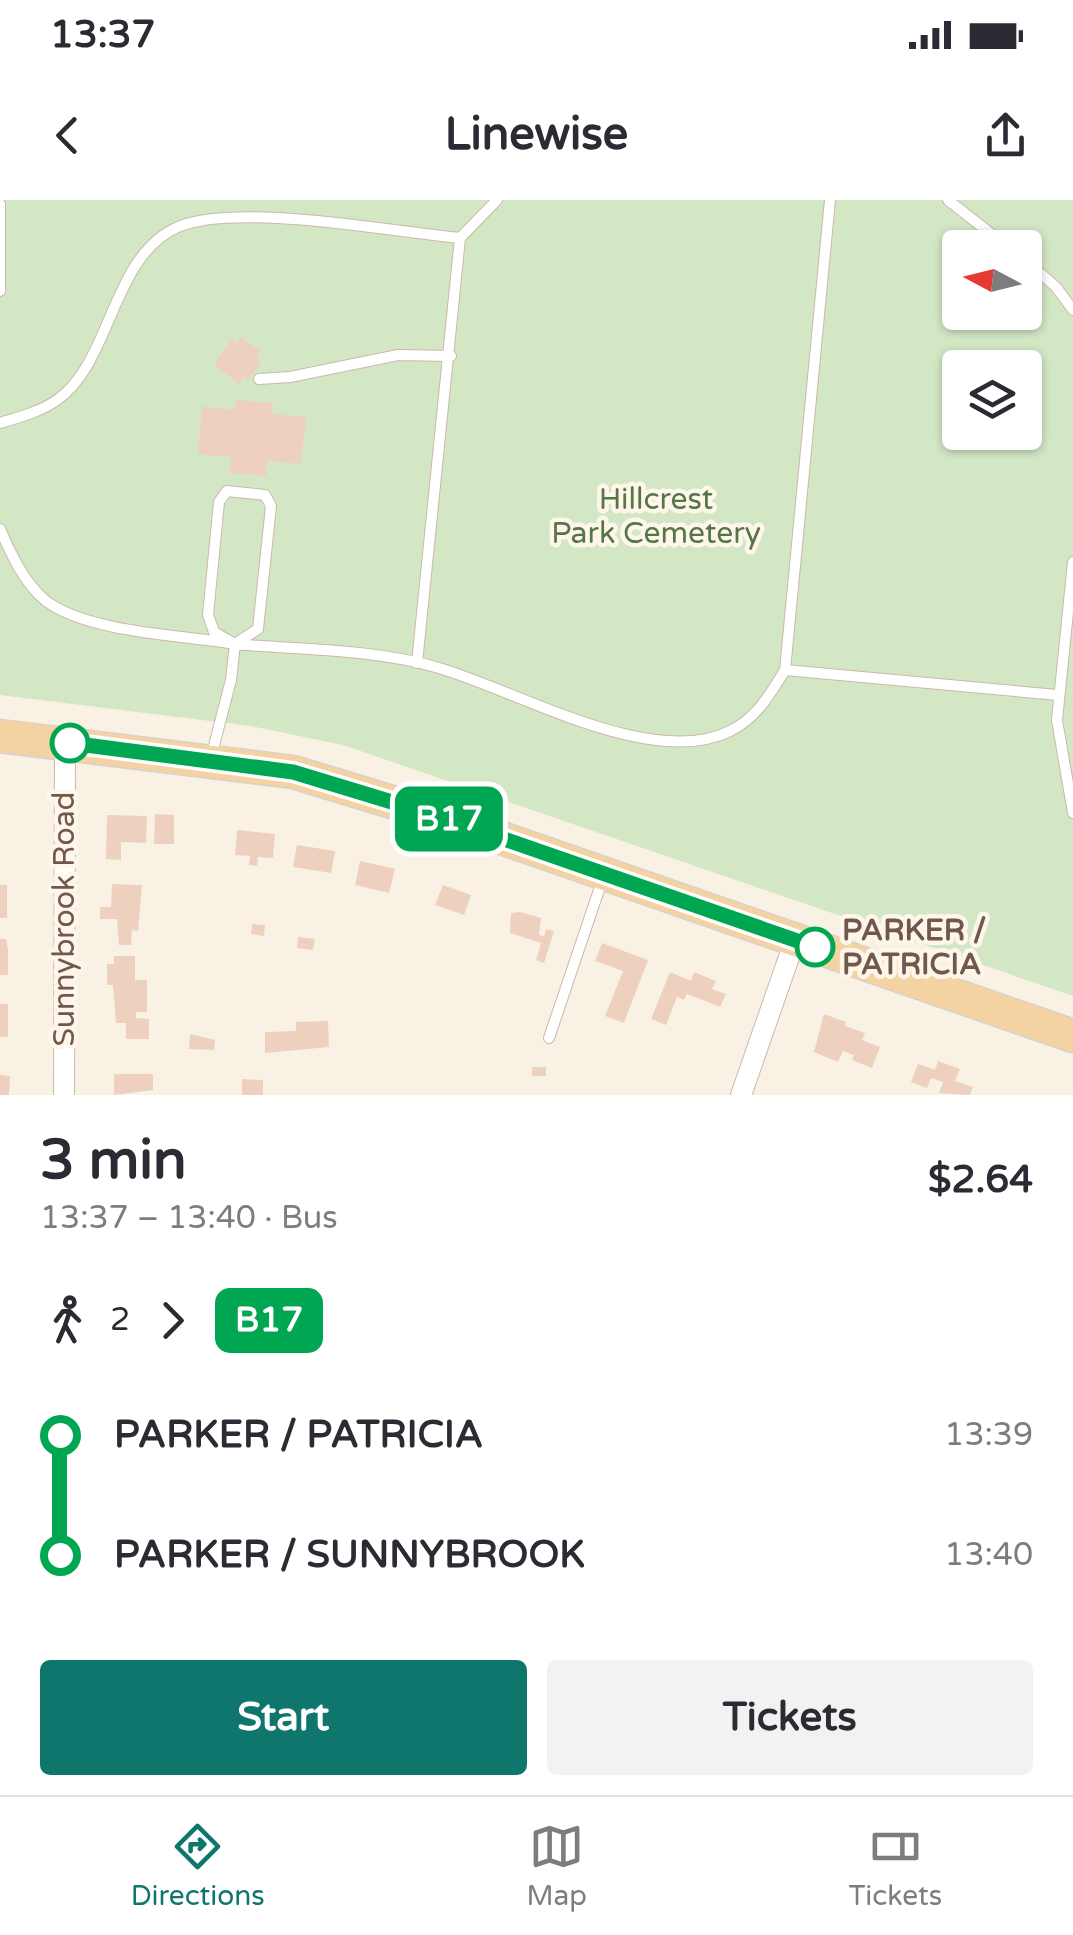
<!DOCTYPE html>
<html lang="en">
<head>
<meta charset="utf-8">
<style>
  body { margin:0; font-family:"Varela Round",sans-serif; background:#f2f2f3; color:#2b2b33; height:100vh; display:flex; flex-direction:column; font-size:38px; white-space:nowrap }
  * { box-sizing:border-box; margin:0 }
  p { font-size:32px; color:#7c7c81 }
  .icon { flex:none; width:55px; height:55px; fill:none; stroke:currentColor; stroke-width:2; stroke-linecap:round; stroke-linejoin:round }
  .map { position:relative; height:895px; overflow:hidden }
  .panel { display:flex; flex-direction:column; background:#fff; flex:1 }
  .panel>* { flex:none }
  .badge { padding:0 20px; border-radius:15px; font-size:35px; line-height:65px }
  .needle { width:65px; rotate:277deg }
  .tools { position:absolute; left:942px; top:30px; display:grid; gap:20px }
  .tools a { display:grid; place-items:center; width:100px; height:100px; border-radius:10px; background:#fff; box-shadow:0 2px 8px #0004; font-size:50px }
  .map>.badge { position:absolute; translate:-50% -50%; box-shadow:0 0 0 5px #fff }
  .legs { display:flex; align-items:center; gap:15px; height:110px; padding:0 40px; font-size:32px }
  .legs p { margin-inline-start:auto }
  .overview { display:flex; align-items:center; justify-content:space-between; height:170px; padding:0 40px }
  h1 { font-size:55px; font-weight:700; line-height:75px }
  .action { display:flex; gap:20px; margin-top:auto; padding:20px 40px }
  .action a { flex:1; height:115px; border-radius:10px; background:#0f766e; color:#fff; font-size:40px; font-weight:700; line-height:115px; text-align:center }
  .action a+a { background:#f2f2f3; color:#2b2b33 }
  ul { padding:0 40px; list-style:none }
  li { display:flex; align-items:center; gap:35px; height:120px; font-size:38px }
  li i { display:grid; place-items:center; width:15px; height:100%; margin:0 12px; background:currentColor }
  li i::after { content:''; width:25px; height:25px; margin:-12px; border:8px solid; border-radius:50%; background:#fff }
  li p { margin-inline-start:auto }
  li:first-child i { background:linear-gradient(#0000 50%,currentColor 0) }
  li:last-child i { background:linear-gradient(currentColor 50%,#0000 0) }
  .status { display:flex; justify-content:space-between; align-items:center; height:70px; padding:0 50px; background:#fff; direction:ltr }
  .status svg { height:28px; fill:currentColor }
  header { display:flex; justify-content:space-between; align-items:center; height:130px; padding:0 40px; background:#fff; font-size:45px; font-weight:700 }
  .tabs { display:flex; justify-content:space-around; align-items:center; height:140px; border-top:2px solid #e1e1e2; background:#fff; font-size:28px; color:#7c7c81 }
  .tabs a { display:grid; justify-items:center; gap:5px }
  .tabs .current { color:#0f766e }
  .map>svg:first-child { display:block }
  .green { fill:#d4e7c5; fill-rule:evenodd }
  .building { fill:#eed0bf }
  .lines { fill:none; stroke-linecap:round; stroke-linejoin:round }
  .lane-casing { stroke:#cbb9ac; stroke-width:12 }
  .street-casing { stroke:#cbb9ac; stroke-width:22 }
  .primary-casing { stroke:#d8d0cd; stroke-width:35 }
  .lane { stroke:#fff; stroke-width:10 }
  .street { stroke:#fff; stroke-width:20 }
  .primary { stroke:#f4d3a3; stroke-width:32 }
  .line-1-casing { stroke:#fff; stroke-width:22 }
  .line-1 { stroke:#00a651; stroke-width:15 }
  .stop-1-dot { fill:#fff; stroke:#00a651; stroke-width:5 }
  .labels { text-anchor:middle; stroke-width:9; stroke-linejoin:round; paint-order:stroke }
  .park-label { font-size:30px; fill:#557745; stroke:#fef6eb }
  .street-label { font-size:30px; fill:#72584c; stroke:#fef6eb }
  .stop-label { font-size:30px; font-weight:bold; fill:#72584c; stroke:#fef6eb; text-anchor:start }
</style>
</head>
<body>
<div class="status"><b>13:37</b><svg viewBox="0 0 49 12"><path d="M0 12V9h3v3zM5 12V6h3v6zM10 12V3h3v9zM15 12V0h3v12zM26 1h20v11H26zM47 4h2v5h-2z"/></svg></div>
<header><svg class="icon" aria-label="back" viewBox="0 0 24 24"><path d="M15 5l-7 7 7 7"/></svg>Linewise<svg class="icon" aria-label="share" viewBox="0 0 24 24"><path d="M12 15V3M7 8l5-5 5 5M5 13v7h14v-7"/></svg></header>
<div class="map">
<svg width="1073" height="895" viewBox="0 0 1073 895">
  <rect width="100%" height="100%" fill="#faf1e5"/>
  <!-- green -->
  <path class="green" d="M0 0H1073V796L343 545 250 526 0 495ZM960 48H1025V112H960ZM960 168H1025V232H960Z"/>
  <!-- building -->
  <path class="building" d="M241 137 261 151 256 158 261 162 249 180 244 177 239 184 214 165 232 139 237 143Z
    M236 200 273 203 272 214 306 217 301 264 267 261 266 276 230 273 231 257 198 254 202 206 235 210Z
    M155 614 174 615V644H154Z
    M107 615 147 616 146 643 121 642V660L106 659Z
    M237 630 275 634 273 658 258 657 257 666 249 665 250 656 235 655Z
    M297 645 335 651 331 673 293 667Z
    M360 661 395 669 389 693 355 685Z
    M112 684 142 685 138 731 132 730 131 745H119L117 719H100V707H111Z
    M0 685H7V718H0Z
    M443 685 471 695 464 715 435 705Z
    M520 712 541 718 539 735 544 736 546 729 554 731 544 763 536 760 541 743 510 733 511 713Z
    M252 724 265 725 264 736 251 734Z
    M298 737 315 739 313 750 297 748Z
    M0 739H6L8 749V775H0Z
    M602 743 648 760 624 823 605 816 623 771 595 761Z
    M114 756H135V780H147V812H136V818L149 819V839H126V823H116L113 785H107V764H114Z
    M670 772 691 781 694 772 716 781 712 789 726 794 720 807 687 794 684 800 677 797 666 825 651 819Z
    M0 804H8V837H0Z
    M824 814 846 822 845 826 865 833 862 840 880 847 872 868 852 860 854 855 843 851 838 862 814 852Z
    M328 821 329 847 265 853V832L296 831V822Z
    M190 834 215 840 214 850 189 849Z
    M938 861 960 869 955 881 973 887 970 895 939 893 943 882 931 878 927 888 911 882 918 864 935 870Z
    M532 867H546V876H532Z
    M114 874H153V890L114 895Z
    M0 875 10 876 9 895H0Z
    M242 879 263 880V895H242Z"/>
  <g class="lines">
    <defs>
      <path id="lane" d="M948 0 1009 48
        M0 4V91
        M1025 60 1056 87 1073 110
        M259 179 290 177 398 155 451 156
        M0 223C19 217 40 212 57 200 112 162 111 56 178 27 236 2 392 32 460 38L497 0
        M0 329C11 354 24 383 46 401 89 433 183 435 235 444L258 429 271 306 265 295 227 291 219 302 208 415 214 432 235 444
        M1073 362 1057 520 1073 613
        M417 463 460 38
        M785 470 1058 495
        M211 557 231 480 235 444C301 450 376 449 439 468 518 491 652 570 730 531 757 518 770 494 785 470L830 0
        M549 838 603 678"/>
      <path id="street" d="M64 895 65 542
        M741 895 795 740"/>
      <path id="primary" d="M0 536 293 572 438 616 1073 836"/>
    </defs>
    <!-- lane casing -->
    <use href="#lane" class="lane-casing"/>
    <!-- street casing -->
    <use href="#street" class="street-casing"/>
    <!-- primary casing -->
    <use href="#primary" class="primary-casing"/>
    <!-- lane -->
    <use href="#lane" class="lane"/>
    <!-- street -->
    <use href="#street" class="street"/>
    <!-- primary -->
    <use href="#primary" class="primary"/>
  </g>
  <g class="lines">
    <defs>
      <path id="line-1" d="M70 543 293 572 438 616 815 747"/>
    </defs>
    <!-- line-1 casing -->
    <use href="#line-1" class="line-1-casing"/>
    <!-- line-1 -->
    <use href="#line-1" class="line-1"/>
  </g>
  <!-- markers -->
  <g class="stop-1-dot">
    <circle cx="70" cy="543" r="18"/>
    <circle cx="815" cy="747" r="18"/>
  </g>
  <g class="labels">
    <!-- park labels -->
    <g class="park-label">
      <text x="656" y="309">Hillcrest<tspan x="656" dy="34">Park Cemetery</tspan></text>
    </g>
    <!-- street labels -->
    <g class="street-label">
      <text transform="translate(64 719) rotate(-90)" y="10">Sunnybrook Road</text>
    </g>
    <!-- stop labels -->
    <g class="stop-label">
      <text x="842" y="740">PARKER /<tspan x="842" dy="34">PATRICIA</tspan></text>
    </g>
  </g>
</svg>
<div class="tools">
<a><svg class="needle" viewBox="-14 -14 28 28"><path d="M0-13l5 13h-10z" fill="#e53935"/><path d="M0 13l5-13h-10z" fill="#7c7c81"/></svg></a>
<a><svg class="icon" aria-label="layers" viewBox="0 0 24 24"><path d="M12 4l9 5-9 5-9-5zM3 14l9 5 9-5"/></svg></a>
</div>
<b class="badge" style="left:449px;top:619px;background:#00a651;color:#fff">B17</b>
</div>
<section class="panel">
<div class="overview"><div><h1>3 min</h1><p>13:37 – 13:40 · Bus</p></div><b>$2.64</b></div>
<div class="legs"><svg class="icon" aria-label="walk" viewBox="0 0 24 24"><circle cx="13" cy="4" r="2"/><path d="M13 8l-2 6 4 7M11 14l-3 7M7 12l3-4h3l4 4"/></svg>2<svg class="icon" aria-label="forward" viewBox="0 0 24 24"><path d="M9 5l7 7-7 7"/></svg><b class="badge" style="background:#00a651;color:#fff">B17</b></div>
<ul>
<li><i style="color:#00a651"></i><b>PARKER / PATRICIA</b><p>13:39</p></li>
<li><i style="color:#00a651"></i><b>PARKER / SUNNYBROOK</b><p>13:40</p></li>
</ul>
<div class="action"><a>Start</a><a>Tickets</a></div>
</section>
<nav class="tabs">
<a class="current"><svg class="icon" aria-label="directions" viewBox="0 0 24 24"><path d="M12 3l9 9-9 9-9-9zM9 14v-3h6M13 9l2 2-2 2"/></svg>Directions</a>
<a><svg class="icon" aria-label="map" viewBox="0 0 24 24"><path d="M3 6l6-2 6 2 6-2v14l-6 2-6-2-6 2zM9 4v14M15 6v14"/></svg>Map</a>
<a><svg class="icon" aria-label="tickets" viewBox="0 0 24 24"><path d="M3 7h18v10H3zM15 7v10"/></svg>Tickets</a>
</nav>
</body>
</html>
